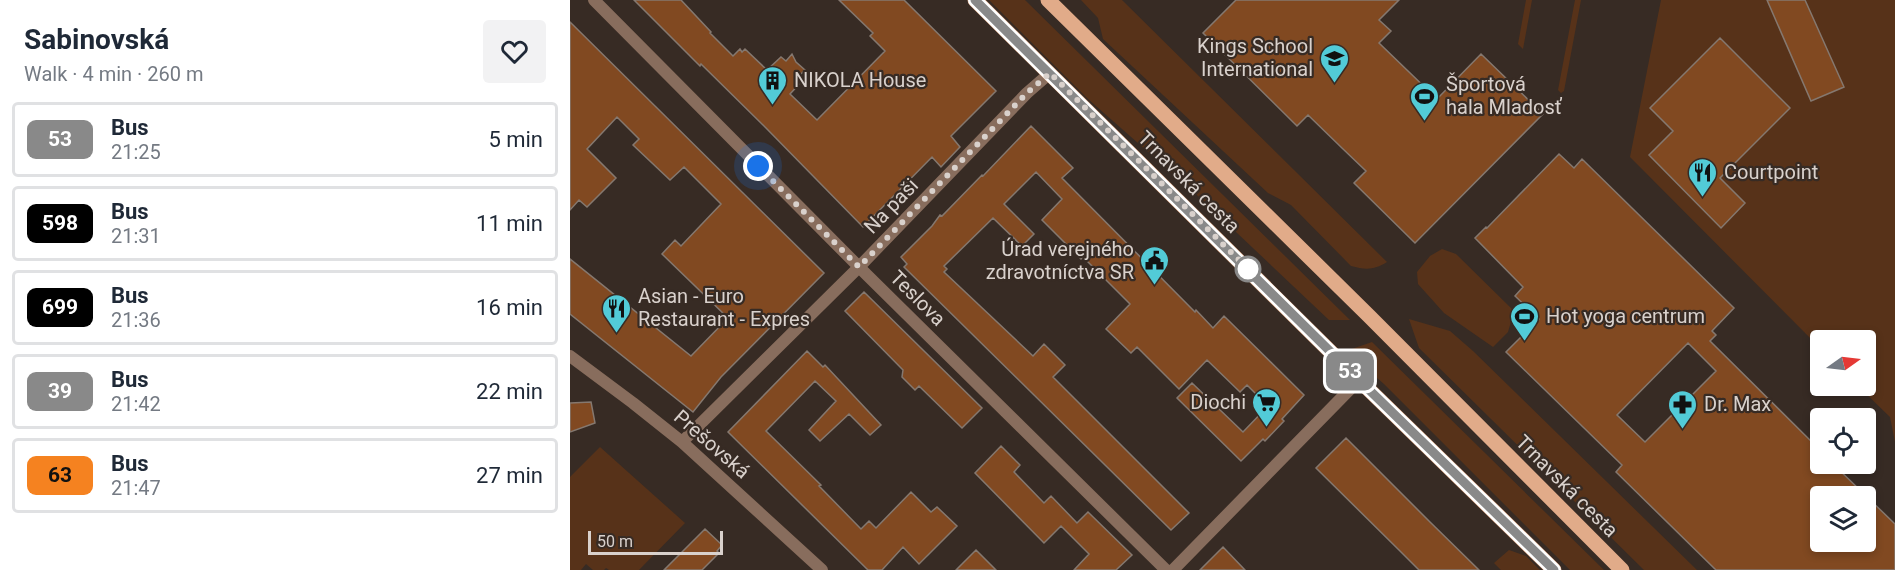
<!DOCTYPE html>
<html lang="en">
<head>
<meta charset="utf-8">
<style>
  body { margin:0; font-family:Roboto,sans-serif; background:#f2f2f3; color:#1f2937; height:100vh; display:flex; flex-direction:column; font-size:22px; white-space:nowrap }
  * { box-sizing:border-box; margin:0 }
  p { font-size:20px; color:#747a83 }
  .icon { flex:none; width:33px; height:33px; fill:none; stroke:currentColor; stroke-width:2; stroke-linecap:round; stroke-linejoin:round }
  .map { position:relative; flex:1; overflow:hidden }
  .sheet { display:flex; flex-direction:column; background:#fff; width:570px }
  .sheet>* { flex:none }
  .badge { padding:0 12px; border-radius:9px; font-size:21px; line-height:39px }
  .needle { width:39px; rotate:76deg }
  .buttons { position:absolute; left:1240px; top:330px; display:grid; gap:12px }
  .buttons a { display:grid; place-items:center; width:66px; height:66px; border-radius:6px; background:#fff; box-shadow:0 3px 9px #0003; font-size:30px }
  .scale { position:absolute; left:18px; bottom:15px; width:135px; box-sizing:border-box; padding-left:6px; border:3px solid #d9d1cc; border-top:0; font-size:16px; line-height:21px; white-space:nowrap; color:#d9d1cc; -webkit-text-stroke:4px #372b24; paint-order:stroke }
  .you { position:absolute; width:30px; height:30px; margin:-15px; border:4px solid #fff; border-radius:50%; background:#1a73e8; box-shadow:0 0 0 9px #1a73e833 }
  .map>.badge { position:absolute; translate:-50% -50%; box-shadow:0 0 0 3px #fff }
  .round { display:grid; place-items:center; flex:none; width:63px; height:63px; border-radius:6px; background:#f2f2f3 }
  .overview { display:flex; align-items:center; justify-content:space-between; height:102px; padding:0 24px }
  h1 { font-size:28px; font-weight:700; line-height:45px }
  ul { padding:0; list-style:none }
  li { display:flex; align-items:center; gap:18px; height:75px; margin:0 12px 9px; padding:0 12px; border:3px solid #e0e1e3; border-radius:6px }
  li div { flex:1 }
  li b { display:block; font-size:22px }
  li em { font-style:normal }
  li .badge { min-width:66px; font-weight:700; text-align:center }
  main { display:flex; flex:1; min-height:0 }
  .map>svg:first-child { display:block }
  .green { fill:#573219 }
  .building { fill:#814921; stroke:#85786f; stroke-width:1.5; fill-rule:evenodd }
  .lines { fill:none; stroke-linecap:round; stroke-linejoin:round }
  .street { stroke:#886d5d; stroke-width:12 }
  .primary { stroke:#e1ab89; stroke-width:15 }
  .line-casing { stroke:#fff; stroke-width:14 }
  .line { stroke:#898989; stroke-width:9 }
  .walk { stroke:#d9d1cc; stroke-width:6; stroke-dasharray:0 10.8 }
  .stop-dot { fill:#fff; stroke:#898989; stroke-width:3 }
  .labels { text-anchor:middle; stroke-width:4.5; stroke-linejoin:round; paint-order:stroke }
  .poi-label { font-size:20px; fill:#d9d1cc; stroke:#372b24; text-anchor:start }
  .street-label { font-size:20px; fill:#d9d1cc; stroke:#372b24 }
</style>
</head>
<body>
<main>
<section class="sheet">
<div class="overview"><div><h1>Sabinovská</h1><p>Walk · 4 min · 260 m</p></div><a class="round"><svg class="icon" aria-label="heart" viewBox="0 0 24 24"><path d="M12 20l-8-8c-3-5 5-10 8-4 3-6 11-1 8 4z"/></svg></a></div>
<ul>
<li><span class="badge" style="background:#898989;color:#fff">53</span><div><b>Bus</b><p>21:25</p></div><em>5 min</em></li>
<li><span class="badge" style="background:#000;color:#fff">598</span><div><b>Bus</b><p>21:31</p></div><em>11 min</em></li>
<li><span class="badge" style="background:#000;color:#fff">699</span><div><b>Bus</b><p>21:36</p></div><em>16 min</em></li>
<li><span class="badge" style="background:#898989;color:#fff">39</span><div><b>Bus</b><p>21:42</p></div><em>22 min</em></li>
<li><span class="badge" style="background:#f58220;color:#111">63</span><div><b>Bus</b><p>21:47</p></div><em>27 min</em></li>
</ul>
</section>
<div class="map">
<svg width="1325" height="570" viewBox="0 0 1325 570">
  <rect width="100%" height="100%" fill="#372b24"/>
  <!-- green -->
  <path class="green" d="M419 0H455L780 320H759L628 196 518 99Z
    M511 0H552L817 262C804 270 796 270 781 266L721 205 698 193 533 39 528 18Z
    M956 0H962L953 49 948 44Z
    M1005 0H1011L994 91 991 93 988 90Z
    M1091 0H1325V442L1320 417 1288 386H1296V340H1251V349L1060 157Z
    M872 249 886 254 944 311 938 332 923 347 874 313 848 284 847 272 860 256Z
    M839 319 880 331 903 351 1127 570H1074L849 348Z
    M802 342 1034 570H1000L814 384 776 351Z
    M30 447 115 523 69 570H39L36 568 34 570H23L16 564 11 570H0V477Z
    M939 550 956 556 970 570H931L924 563Z"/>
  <!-- building -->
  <path class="building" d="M64 0H111L141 32 140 33 163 56 170 49 172 52 175 49 197 70 211 57 216 61 222 54 226 62 235 70 230 75 234 79 220 94 247 120 315 51 300 36 303 33 269 0H334L426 91 381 136 390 147 371 167 362 157 293 227 196 128 131 64 130 66Z
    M666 0H829L809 20 821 31 809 43 867 99 911 54 973 114 845 243 784 183 796 171 773 149 738 115 727 126 633 33Z
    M1197 0H1235L1274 87 1241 101Z
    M0 22 254 273 151 377 123 412 0 314V259L121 356 158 318 92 254 105 240 111 246 151 204 114 167 100 180 63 145 69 139 47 117 17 149 46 178 17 207 9 200 0 210Z
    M1150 38 1220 108 1150 178 1175 203 1151 228 1079 155 1103 131 1080 108Z
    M461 126 503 168 492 178 625 312 626 310 643 328 654 316 734 395 712 419 714 421 695 441 693 439 671 461 607 398 622 383 673 432 698 406 677 385 670 392 637 360 609 389 567 347 561 353 536 329 560 304 513 257 511 259 472 220 492 199 466 172 434 204 464 234 452 246 423 218 374 266 377 269 374 272 463 356 474 344 495 365 483 377 619 513 601 530 334 267 337 264 331 257 362 226 370 215 372 216 412 175 413 176Z
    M989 154 1004 168 1012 159 1164 308 1142 331 1146 335 1140 341 1251 451V464H1263L1325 524V570H1146L1046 472 1052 465 936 352 969 319 945 296 953 287 905 238 916 227 917 228ZM1118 343 1146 371 1075 442 1047 415ZM1251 496H1296V542H1251Z
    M294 292 412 408 392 428 349 386 345 390 332 377 333 370 275 311Z
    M237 351 253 367 255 365 311 425 300 435 279 414 250 441 239 430 266 401 245 381 196 431 251 485 249 486 291 529 299 521 306 528 341 492 361 512 367 507 387 526 349 564 333 547 312 570H298L158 432Z
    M21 402 25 423 0 432V403Z
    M776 438 860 522 909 570H849L830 551 746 468Z
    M431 446 450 465 444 472 474 503 481 496 507 523 518 512 562 555 546 570H504L519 554 491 526 474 543 405 473Z
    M135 529 152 545 147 551 149 553 132 570H94Z
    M653 547 675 570H630Z
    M406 550 426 570H386Z"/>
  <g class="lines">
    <!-- street -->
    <path class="street" d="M24 0 297 275 596 570
      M0 356 63 403 112 442 252 570
      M112 442 289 267 457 93 480 73
      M603 570 789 380"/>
    <!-- primary -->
    <path class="primary" d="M405 0 789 380 984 570
      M478 0 799 316 1052 570"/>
  </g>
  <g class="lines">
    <defs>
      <path id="line" d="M405 0 789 380 984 570"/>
    </defs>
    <!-- line casing -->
    <use href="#line" class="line-casing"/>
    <!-- line -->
    <use href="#line" class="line"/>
    <!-- walk -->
    <path class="walk" d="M188 166 289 267 457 93 480 73 678 269"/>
  </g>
  <!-- icons -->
  <defs>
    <symbol id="school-pin" viewBox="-11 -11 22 30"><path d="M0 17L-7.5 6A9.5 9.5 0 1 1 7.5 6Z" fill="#52cbd7" stroke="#372b24"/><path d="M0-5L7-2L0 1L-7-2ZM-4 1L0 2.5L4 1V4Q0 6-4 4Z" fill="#111"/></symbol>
    <symbol id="building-pin" viewBox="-11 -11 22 30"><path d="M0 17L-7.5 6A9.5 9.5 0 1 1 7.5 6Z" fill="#52cbd7" stroke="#372b24"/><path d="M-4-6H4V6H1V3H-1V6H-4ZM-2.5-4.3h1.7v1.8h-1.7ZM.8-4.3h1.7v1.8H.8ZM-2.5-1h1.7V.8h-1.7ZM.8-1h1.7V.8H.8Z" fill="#111"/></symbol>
    <symbol id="stadium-pin" viewBox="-11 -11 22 30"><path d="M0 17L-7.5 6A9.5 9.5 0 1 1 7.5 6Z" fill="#52cbd7" stroke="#372b24"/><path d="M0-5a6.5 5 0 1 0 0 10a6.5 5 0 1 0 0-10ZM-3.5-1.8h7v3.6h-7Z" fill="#111"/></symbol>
    <symbol id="restaurant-pin" viewBox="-11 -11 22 30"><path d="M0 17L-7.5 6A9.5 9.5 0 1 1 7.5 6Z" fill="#52cbd7" stroke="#372b24"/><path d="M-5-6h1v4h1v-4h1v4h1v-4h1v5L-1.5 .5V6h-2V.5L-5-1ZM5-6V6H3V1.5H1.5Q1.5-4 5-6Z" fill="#111"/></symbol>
    <symbol id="civic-pin" viewBox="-11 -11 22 30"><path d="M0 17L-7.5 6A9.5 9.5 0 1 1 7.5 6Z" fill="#52cbd7" stroke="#372b24"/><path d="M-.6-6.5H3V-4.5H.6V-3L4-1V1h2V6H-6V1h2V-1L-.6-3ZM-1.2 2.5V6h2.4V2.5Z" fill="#111"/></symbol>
    <symbol id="supermarket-pin" viewBox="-11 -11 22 30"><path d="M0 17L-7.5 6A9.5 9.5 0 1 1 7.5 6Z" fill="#52cbd7" stroke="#372b24"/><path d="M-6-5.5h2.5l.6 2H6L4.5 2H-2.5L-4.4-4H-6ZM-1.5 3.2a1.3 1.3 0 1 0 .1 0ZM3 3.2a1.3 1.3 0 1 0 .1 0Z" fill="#111"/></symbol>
    <symbol id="pharmacy-pin" viewBox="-11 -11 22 30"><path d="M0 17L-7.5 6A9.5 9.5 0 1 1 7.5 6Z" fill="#52cbd7" stroke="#372b24"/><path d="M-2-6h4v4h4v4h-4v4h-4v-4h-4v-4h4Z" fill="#111"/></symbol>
  </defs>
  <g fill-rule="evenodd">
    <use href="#school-pin" x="748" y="42" width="33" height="45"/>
    <use href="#building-pin" x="186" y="64" width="33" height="45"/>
    <use href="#stadium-pin" x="838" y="80" width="33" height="45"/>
    <use href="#restaurant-pin" x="1116" y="156" width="33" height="45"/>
    <use href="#civic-pin" x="568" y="244" width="33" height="45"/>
    <use href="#restaurant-pin" x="30" y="292" width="33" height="45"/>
    <use href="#stadium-pin" x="938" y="300" width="33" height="45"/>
    <use href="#supermarket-pin" x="680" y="386" width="33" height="45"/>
    <use href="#pharmacy-pin" x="1096" y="388" width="33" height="45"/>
  </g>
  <!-- markers -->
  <circle class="stop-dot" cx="678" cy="269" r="12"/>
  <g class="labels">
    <!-- poi labels -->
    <g class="poi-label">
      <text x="743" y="53" text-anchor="end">Kings School<tspan x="743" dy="23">International</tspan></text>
      <text x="224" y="87">NIKOLA House</text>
      <text x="876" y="91">Športová<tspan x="876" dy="23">hala Mladosť</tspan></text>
      <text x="1154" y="179">Courtpoint</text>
      <text x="564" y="256" text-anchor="end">Úrad verejného<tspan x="564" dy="23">zdravotníctva SR</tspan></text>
      <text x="68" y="303">Asian - Euro<tspan x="68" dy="23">Restaurant - Expres</tspan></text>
      <text x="976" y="323">Hot yoga centrum</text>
      <text x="676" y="409" text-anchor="end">Diochi</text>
      <text x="1134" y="411">Dr. Max</text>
    </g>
    <!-- street labels -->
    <g class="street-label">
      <text transform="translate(619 182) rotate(45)" y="7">Trnavská cesta</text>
      <text transform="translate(321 206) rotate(-46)" y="7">Na paši</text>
      <text transform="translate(348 298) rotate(45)" y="7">Teslova</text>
      <text transform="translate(142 444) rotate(41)" y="7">Prešovská</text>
      <text transform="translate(997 486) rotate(45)" y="7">Trnavská cesta</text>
    </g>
  </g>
</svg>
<div class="buttons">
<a><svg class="needle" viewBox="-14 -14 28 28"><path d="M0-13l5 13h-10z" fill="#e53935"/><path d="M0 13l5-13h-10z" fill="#747a83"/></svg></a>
<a><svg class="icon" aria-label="locate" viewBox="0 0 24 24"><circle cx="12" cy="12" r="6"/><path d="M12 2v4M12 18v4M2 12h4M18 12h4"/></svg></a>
<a><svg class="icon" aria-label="layers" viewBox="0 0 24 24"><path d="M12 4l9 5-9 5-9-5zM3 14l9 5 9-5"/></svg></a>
</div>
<div class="scale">50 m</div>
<div class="you" style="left:188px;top:166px"></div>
<b class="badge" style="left:780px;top:371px;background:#898989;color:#fff">53</b>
</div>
</main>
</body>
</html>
